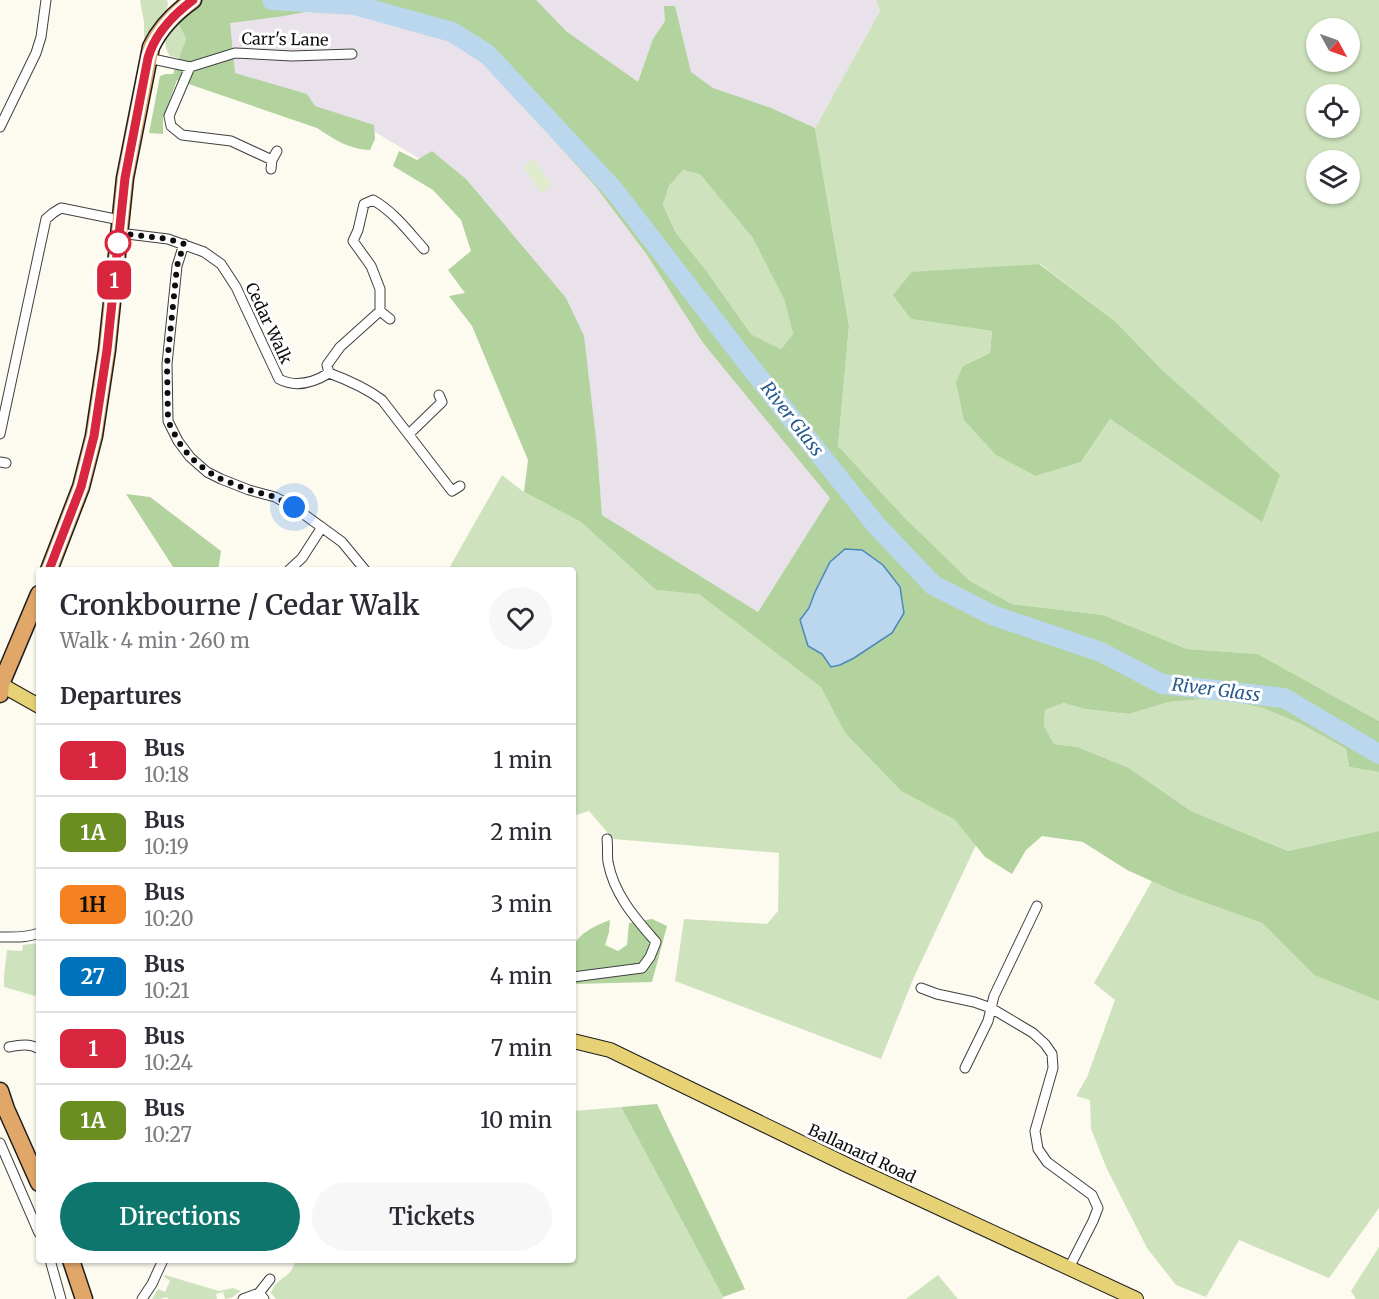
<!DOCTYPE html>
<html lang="en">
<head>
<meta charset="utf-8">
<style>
  body { margin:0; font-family:Merriweather,serif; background:#f7f7f7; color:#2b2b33; height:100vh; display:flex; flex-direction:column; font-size:22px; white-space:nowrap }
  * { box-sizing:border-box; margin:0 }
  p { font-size:20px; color:#7c7c81 }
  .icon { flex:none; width:33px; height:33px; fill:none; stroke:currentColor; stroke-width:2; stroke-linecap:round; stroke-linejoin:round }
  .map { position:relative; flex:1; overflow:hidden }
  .side { position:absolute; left:36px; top:567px; width:540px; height:696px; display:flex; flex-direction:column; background:#fff; border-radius:6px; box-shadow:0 2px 4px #0004 }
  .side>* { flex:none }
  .badge { padding:0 12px; border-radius:9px; font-size:21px; line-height:39px }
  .needle { width:39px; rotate:130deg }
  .tools { position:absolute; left:1306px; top:18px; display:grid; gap:12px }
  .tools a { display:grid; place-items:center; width:54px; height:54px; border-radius:50%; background:#fff; box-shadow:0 2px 4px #0004; font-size:30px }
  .you { position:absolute; width:30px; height:30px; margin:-15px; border:4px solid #fff; border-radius:50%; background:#1a73e8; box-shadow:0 0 0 9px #1a73e833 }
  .map>.badge { position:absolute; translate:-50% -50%; box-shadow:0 0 0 3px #fff }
  h2 { padding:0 24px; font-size:22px; line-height:54px }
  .round { display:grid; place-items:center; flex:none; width:63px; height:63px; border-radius:32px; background:#f7f7f7 }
  .headline { display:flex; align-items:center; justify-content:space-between; height:102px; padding:0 24px }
  h1 { font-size:28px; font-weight:600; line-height:45px }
  .action { display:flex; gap:12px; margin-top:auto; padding:12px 24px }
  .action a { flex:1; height:69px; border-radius:36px; background:#0f766e; color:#fff; font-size:24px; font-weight:600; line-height:69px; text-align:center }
  .action a+a { background:#f7f7f7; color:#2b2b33 }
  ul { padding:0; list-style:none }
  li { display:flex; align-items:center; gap:18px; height:72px; padding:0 24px; border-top:2px solid #e1e1e2 }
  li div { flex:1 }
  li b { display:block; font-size:22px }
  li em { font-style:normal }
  li .badge { min-width:66px; font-weight:700; text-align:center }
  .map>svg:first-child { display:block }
  .industrial { fill:#eae2ea }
  .green { fill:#cee3bd; fill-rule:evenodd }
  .forest { fill:#b2d29e; fill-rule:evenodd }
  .pitch { fill:#dfebcd }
  .water { fill:#bad7ee; stroke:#4b88bb; stroke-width:1.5 }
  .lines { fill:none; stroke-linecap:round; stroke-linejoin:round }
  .river { stroke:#bad7ee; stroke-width:20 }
  .street-casing { stroke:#404040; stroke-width:11 }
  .primary-casing { stroke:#1e1e1e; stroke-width:16 }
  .highway-casing { stroke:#1e1e1e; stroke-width:19 }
  .street { stroke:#fff; stroke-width:9 }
  .primary { stroke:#e7d175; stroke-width:14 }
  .highway { stroke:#e1a769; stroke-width:16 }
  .line-casing { stroke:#fff; stroke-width:14 }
  .line { stroke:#d7263d; stroke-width:9 }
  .walk { stroke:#0d0d0d; stroke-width:6; stroke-dasharray:0 10.8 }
  .stop-dot { fill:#fff; stroke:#d7263d; stroke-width:3 }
  .labels { text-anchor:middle; stroke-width:6; stroke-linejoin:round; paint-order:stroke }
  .street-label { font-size:16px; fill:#0d0d0d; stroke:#fff }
  .water-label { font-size:18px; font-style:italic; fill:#275b8e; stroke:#fff }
</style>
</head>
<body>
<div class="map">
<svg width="1379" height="1299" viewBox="0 0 1379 1299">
  <rect width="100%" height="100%" fill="#fdfbef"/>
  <!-- industrial -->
  <path class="industrial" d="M226 0H314L342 5 442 36 488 67 596 187 647 255 703 343 831 498 758 612 602 515 597 447 460 183 375 132 321 109 195 66Z
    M453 0H876L880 11 815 128 638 83 566 31Z"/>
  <!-- green -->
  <path class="green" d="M140 0H167L168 3 167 8 150 31 144 49V22Z
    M876 0H1379V721L1258 654 1187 649 1103 615 1012 604 970 581 905 518 838 446 849 326 815 128 880 11ZM1317 28H1350V62H1317ZM1317 94H1350V128H1317ZM1317 160H1350V194H1317ZM1040 264 1116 322 1164 372 1261 521 1110 419 1081 462 1036 476 963 366 990 353 992 331 911 319 912 273Z
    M177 20 186 39 179 58 170 56C160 42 168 33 177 20Z
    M683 170 700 173 754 238 784 299 793 334 781 349 751 334 705 269 676 233 663 205 669 186Z
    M502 475 524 492 581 522 656 590 699 593 822 687 845 733 901 791 955 820 976 845 914 977 881 1059 675 981 684 919 767 924 778 911 779 853 613 839 589 811 573 816V570H448Z
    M1216 698 1263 708 1299 723 1346 749 1349 767 1379 772V831L1288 851 1191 811 1129 768 1078 747 1054 744 1044 727 1045 710 1064 703 1084 709 1129 714 1169 702Z
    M1152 881 1178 893 1262 923 1314 975 1379 1001V1208L1329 1278 1239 1240 1206 1297 1176 1285 1147 1248 1107 1169 1091 1129 1090 1100 1076 1096 1087 1077 1115 1000 1094 983Z
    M39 943V997L4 987V975L7 950 22 951 23 945Z
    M621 1107 723 1297 722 1299H276L271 1293C274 1283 281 1280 288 1274 292 1271 294 1265 296 1260H573V1111Z
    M1379 1247V1299H1356L1351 1291Z
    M165 1275 219 1291 233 1288 241 1291 231 1298 225 1299 223 1292 216 1294 217 1299H168L167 1297 160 1299H152L158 1289 165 1292 170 1281 164 1277Z
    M938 1275 958 1299H906Z"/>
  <!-- forest -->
  <path class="forest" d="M201 0H536L566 31 638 82 653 39 665 21 664 6H675L691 72 713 88 771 108 815 128 849 326 838 446 905 518 970 581 1012 604 1103 615 1187 649 1258 654 1379 721V772L1349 767 1346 749 1299 723 1263 708 1216 698 1169 702 1129 714 1084 709 1064 703 1045 710 1044 726 1054 744 1078 747 1129 768 1191 811 1288 851 1379 831V1001L1314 975 1262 923 1178 893 1127 870 1083 842 1042 836 1026 850 1012 874 985 857 955 820 901 791 845 733 821 687 699 594 656 590 581 522 524 492 528 460 472 326 449 296 465 293 448 270 471 251 461 220 433 190 393 166 399 151 417 160 432 151 466 179 566 298 584 336 597 447 602 515 758 612 830 498 703 343 647 255 596 187 488 67 442 36 342 5 284 16 230 23 235 73 307 94 315 106 374 125 375 139 370 150C351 150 333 139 317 128L177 80 163 118V134L149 133 160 76 166 74H173L186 39 177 20ZM683 170 700 174 753 238 784 299 793 334 781 349 751 334 705 269 676 233 663 205 669 186Z
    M1039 264 1116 322 1164 372 1280 475 1262 522 1110 419 1081 462 1036 476 996 455 964 420 956 382 963 366 990 353 992 331 911 319 893 295 912 272Z
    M126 494 150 497 221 551 218 570H175Z
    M652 919 667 926 652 982 573 984C573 973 571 961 573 950 575 934 597 925 610 920L609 932 605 945 618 951 627 945 629 923Z
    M657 1104 745 1289 723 1297 621 1107Z"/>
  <!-- pitch -->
  <path class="pitch" d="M534 159 552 186 541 193 523 167Z"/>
  <!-- water -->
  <path class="water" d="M845 549 862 550 883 565 900 587 904 613 892 633 854 658 840 665 831 667 822 654 808 646 800 620 809 608 815 592 830 562Z"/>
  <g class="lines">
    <!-- river -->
    <path class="river" d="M272 0 355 5 452 32 487 54 613 189 748 364 876 525 933 585 992 615 1101 652 1162 684 1284 698 1379 754"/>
    <defs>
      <path id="street" d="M148 58 190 67 235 53 292 56 352 54
        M190 67 169 116 171 126 182 135 231 141 272 160
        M0 127 36 53 41 37 46 0
        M271 169 272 160 277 151
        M119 233 168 239 204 252 221 264 236 287 279 379C296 388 313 383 329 373 348 380 366 388 382 400L452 491 460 486
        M184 244 177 266 167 364 168 421 178 441 190 457 207 472 221 479 249 490 275 497 294 507 342 542 365 570
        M380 311V289L371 266 353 241 358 230 364 204 373 200C394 212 408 231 424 249
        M329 373 327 365 340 347 380 311 390 319
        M0 434 46 219 53 213 61 208 120 220
        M409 434 442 402 439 395
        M0 462 6 463
        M289 570 302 558 322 527
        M0 937C13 937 27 938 39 933
        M573 977 642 968 650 957 656 942C636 919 614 895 608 862 607 855 608 846 607 839
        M921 988 937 994 974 1002 991 1008 1033 1033 1045 1044 1052 1054 1053 1068 1035 1131 1038 1149 1047 1162 1092 1195 1098 1208 1093 1221 1069 1268
        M9 1047C19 1045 30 1043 39 1049
        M965 1068 988 1021 994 996 1037 906
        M0 1143 39 1233
        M50 1260 61 1299
        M259 1293 270 1279
        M142 1299 152 1284 163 1260
        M243 1299 259 1293 264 1299"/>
      <path id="primary" d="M0 684 39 706
        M573 1041 610 1050 849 1166 1136 1299"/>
      <path id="highway" d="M49 570 81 487 94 436 107 350 125 178 151 47C160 28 176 12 193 0
        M0 694 1 684 39 594
        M0 1091 6 1109 39 1183
        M71 1260 84 1299"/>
    </defs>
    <!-- street casing -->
    <use href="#street" class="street-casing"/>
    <!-- primary casing -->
    <use href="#primary" class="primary-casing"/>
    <!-- highway casing -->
    <use href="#highway" class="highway-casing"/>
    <!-- street -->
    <use href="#street" class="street"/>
    <!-- primary -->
    <use href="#primary" class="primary"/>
    <!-- highway -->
    <use href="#highway" class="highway"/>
  </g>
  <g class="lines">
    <defs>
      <path id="line" d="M49 570 81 487 94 436 107 350 125 178 148 58C155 33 173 15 193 0"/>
    </defs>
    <!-- line casing -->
    <use href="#line" class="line-casing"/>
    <!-- line -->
    <use href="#line" class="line"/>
    <!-- walk -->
    <path class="walk" d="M118 243 119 233 168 239 184 244 177 266 167 364 168 421 178 441 190 457 207 471 221 479 249 490 275 497 294 507"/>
  </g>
  <!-- markers -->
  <circle class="stop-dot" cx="118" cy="243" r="12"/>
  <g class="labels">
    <!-- street labels -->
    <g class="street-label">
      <text transform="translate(285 39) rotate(1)" y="6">Carr's Lane</text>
      <text transform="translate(269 323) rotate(65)" y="6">Cedar Walk</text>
      <text transform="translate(862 1153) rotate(25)" y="6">Ballanard Road</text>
    </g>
    <!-- water labels -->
    <g class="water-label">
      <text transform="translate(792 419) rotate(52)" y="6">River Glass</text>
      <text transform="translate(1216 690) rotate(7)" y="6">River Glass</text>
    </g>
  </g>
</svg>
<div class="tools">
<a><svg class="needle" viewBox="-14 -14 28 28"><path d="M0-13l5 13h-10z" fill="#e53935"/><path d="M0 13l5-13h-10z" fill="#7c7c81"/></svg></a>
<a><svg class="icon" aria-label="locate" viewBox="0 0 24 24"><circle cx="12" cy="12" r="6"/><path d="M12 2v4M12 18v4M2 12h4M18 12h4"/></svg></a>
<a><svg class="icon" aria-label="layers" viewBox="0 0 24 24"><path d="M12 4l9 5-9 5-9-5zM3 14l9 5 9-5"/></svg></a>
</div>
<div class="you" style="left:294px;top:507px"></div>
<b class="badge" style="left:114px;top:280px;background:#d7263d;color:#fff">1</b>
<section class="side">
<div class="headline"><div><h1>Cronkbourne / Cedar Walk</h1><p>Walk · 4 min · 260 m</p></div><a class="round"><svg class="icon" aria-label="heart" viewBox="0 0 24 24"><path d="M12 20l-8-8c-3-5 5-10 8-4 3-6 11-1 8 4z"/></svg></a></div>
<h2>Departures</h2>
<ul>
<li><span class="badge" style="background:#d7263d;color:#fff">1</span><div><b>Bus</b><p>10:18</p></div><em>1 min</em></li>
<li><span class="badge" style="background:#6b8e23;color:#fff">1A</span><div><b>Bus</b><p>10:19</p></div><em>2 min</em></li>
<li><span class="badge" style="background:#f58220;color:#111">1H</span><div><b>Bus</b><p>10:20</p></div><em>3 min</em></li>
<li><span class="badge" style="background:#0072bc;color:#fff">27</span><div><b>Bus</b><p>10:21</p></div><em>4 min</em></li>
<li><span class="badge" style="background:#d7263d;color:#fff">1</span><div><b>Bus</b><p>10:24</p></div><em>7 min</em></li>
<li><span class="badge" style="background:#6b8e23;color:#fff">1A</span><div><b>Bus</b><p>10:27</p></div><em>10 min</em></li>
</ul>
<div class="action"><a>Directions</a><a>Tickets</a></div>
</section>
</div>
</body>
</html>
